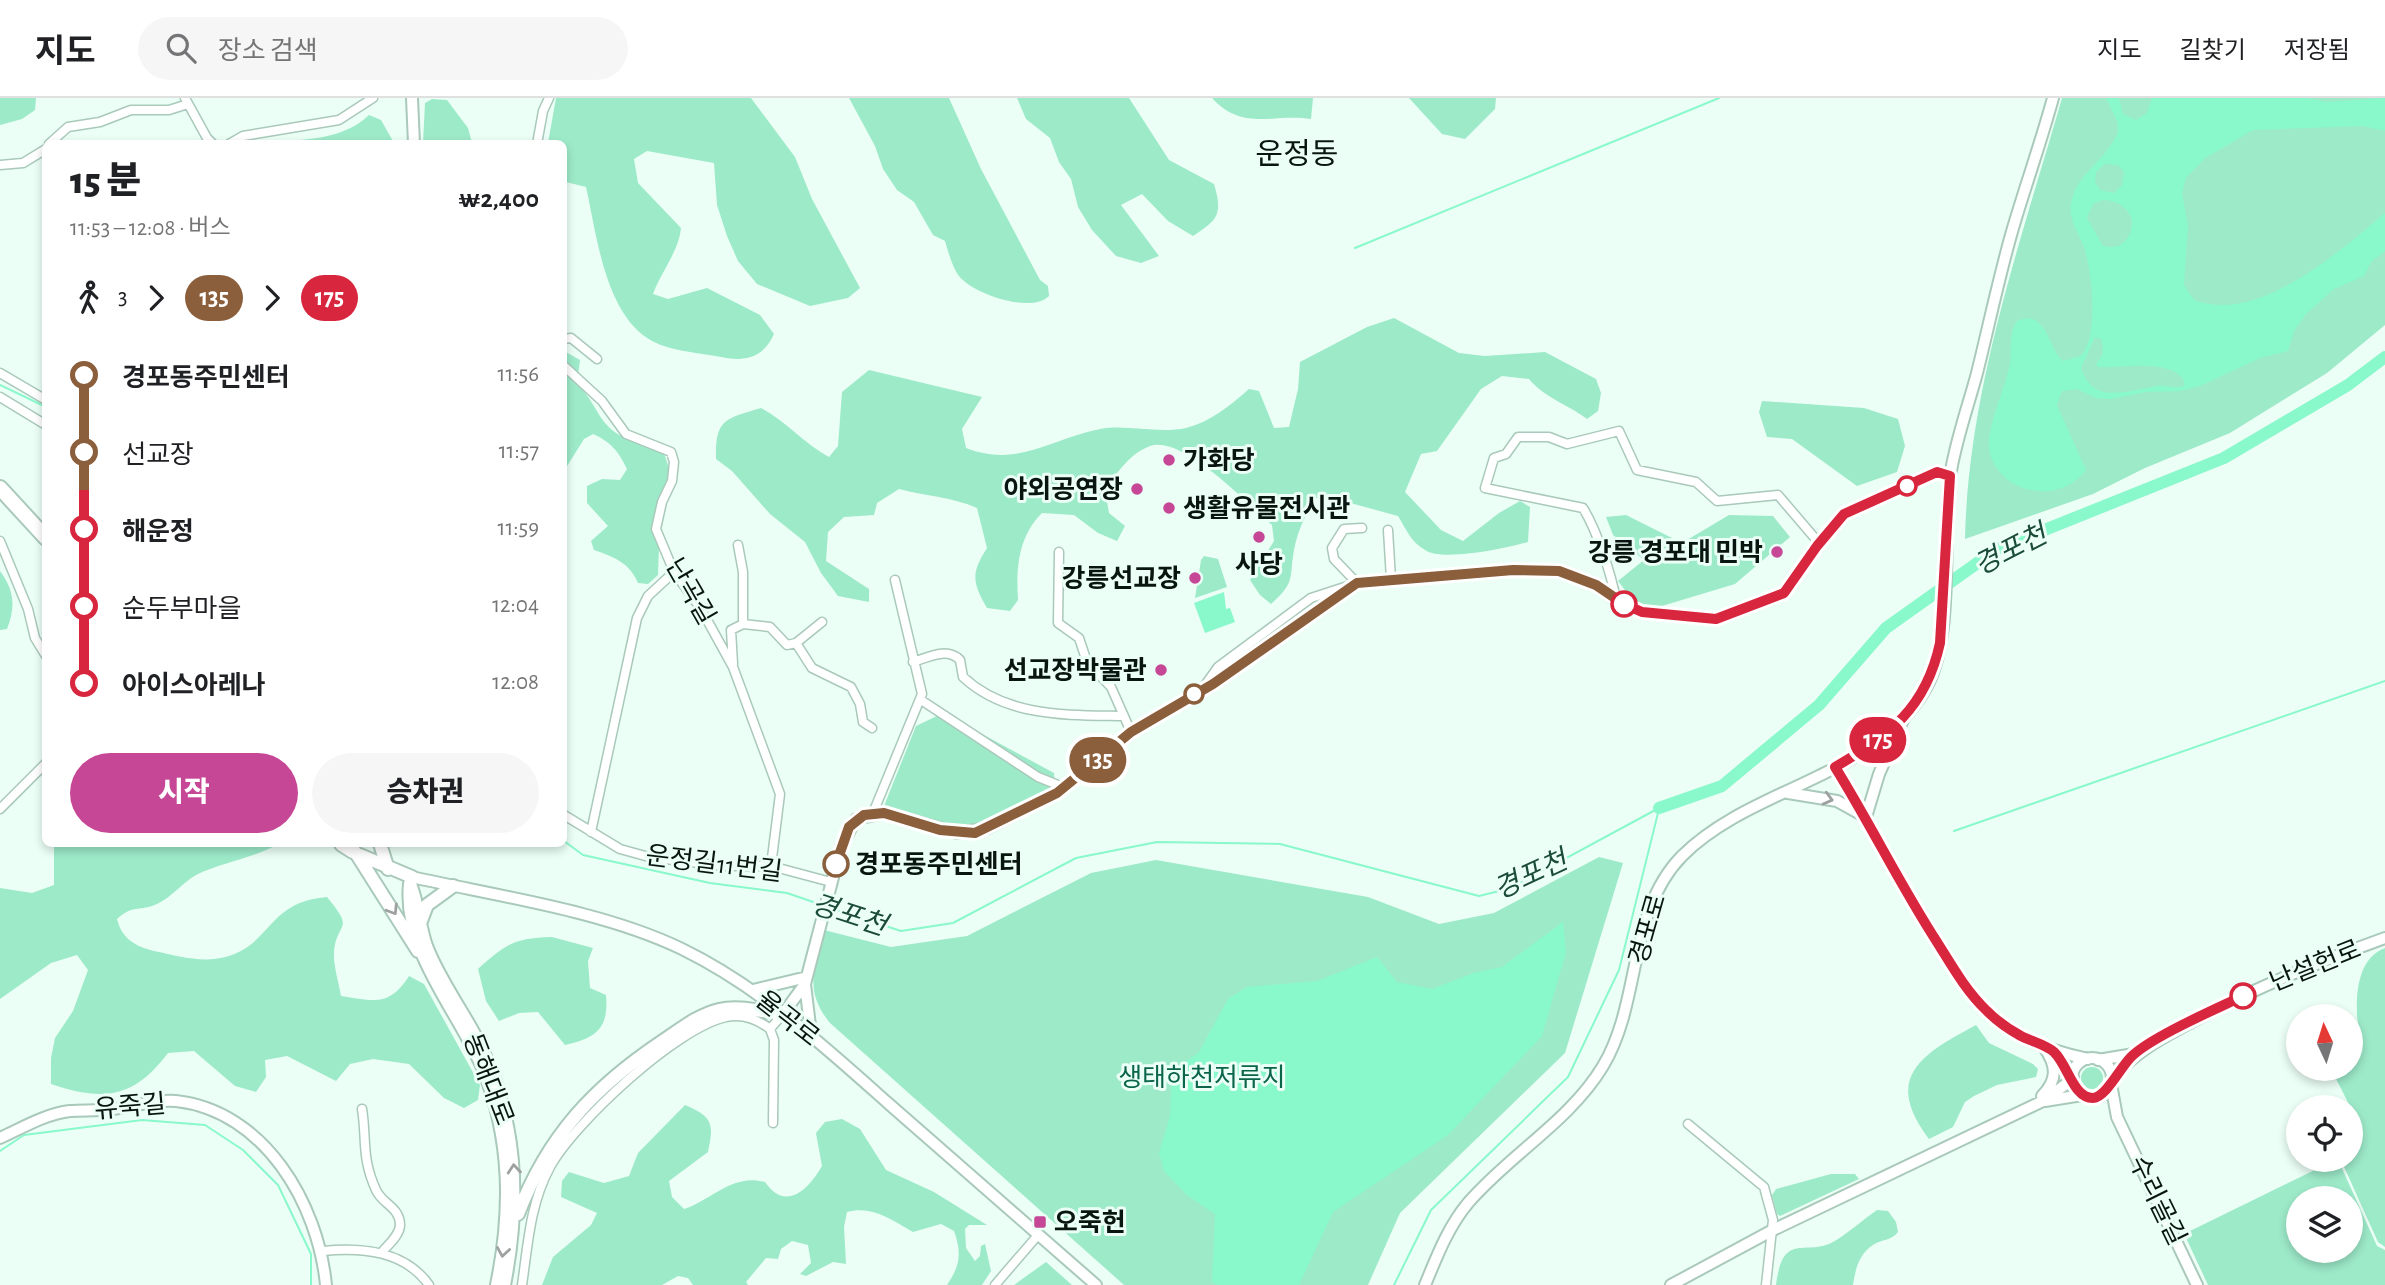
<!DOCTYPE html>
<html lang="ko">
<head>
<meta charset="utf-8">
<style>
  body { margin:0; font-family:"Alegreya Sans","Noto Sans KR",sans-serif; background:#f6f6f6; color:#202124; height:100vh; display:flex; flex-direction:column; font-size:26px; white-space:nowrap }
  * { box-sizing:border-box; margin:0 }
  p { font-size:23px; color:#757577 }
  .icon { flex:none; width:38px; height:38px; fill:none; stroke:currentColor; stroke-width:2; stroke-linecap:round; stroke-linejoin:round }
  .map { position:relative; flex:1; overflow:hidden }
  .side { position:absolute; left:42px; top:42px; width:525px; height:707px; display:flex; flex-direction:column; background:#fff; border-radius:10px; box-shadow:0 4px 10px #0003 }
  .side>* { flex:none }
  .badge { padding:0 14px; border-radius:23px; font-size:24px; line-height:46px }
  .needle { width:46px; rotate:356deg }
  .controls { position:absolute; left:2286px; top:906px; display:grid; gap:14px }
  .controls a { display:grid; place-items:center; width:77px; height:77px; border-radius:50%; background:#fff; box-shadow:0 4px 10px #0003; font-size:35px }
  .map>.badge { position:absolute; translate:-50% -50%; box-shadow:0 0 0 4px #fff }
  .legs { display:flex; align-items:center; gap:10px; height:77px; padding:0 28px; font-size:23px }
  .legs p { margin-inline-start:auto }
  .summary { display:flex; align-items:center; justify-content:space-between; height:119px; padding:0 28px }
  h1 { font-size:38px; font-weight:800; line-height:52px }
  .primary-button { display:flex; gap:14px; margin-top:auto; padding:14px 28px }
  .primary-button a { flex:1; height:80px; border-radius:42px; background:#c54796; color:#fff; font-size:28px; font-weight:800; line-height:80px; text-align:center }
  .primary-button a+a { background:#f6f6f6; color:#202124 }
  ul { padding:0 28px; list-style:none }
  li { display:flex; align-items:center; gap:24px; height:77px; font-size:26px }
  li i { display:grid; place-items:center; width:10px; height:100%; margin:0 9px; background:currentColor }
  li i::after { content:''; width:18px; height:18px; margin:-9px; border:5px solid; border-radius:50%; background:#fff }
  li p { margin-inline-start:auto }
  li:first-child i { background:linear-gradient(#0000 50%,currentColor 0) }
  li:last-child i { background:linear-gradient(currentColor 50%,#0000 0) }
  header { display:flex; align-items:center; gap:42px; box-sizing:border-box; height:98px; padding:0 35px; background:#fff; border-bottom:2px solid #e0e0e0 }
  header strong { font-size:33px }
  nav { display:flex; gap:38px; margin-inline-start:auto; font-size:24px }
  .search { width:490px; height:63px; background:#f6f6f6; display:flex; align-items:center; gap:18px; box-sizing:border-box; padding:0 24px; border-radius:38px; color:#757577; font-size:26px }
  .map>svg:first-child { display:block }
  .green { fill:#9deac9; fill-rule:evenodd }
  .water { fill:#89f8cb; fill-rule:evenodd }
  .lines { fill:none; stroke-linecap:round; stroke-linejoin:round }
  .stream { stroke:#89f8cb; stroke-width:2 }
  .river { stroke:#89f8cb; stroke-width:12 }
  .street-casing { stroke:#a9c9ba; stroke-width:11 }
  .secondary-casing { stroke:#a9c9ba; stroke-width:14 }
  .primary-casing { stroke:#a9c9ba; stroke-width:16 }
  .highway-casing { stroke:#a9c9ba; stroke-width:18 }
  .street { stroke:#fff; stroke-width:8 }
  .secondary { stroke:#fff; stroke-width:10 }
  .primary { stroke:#fff; stroke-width:12 }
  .highway { stroke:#fff; stroke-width:14 }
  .oneway { stroke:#9da19f }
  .line-1-casing { stroke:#fff; stroke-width:16 }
  .line-2-casing { stroke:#fff; stroke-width:16 }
  .line-1 { stroke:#8b5e3c; stroke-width:10 }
  .line-2 { stroke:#d7263d; stroke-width:10 }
  .poi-dot { fill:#c54796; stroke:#ebfff6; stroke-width:2.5 }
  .stop-2-dot { fill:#fff; stroke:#d7263d; stroke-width:3.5 }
  .stop-1-dot { fill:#fff; stroke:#8b5e3c; stroke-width:3.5 }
  .labels { text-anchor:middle; stroke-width:6; stroke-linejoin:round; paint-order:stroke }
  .poi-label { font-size:26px; font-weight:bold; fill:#091510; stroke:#ebfff6; text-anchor:end }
  .street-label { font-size:26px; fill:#091510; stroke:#ebfff6 }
  .stop-label { font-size:26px; font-weight:bold; fill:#091510; stroke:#ebfff6; text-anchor:start }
  .park-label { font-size:26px; fill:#0b654a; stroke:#ebfff6 }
  .water-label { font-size:28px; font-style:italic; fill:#1b4b39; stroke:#ebfff6 }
  .quarter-label { font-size:30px; fill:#091510; stroke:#ebfff6 }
</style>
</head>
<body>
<header>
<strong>지도</strong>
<div class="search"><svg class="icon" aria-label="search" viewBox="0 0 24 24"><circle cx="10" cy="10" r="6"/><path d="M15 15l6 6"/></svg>장소 검색</div>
<nav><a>지도</a><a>길찾기</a><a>저장됨</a></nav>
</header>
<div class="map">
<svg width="2385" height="1187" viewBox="0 0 2385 1187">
  <rect width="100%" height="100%" fill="#ebfff6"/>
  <!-- green -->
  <path class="green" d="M0 0H36L35 12 22 21 0 27Z
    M556 0H751L795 59 812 101 860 190 848 200 810 208 757 186 738 163 727 138 717 107 714 65 647 53 634 61 638 85 681 130C679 153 661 174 653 196L668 201 707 190 760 217 774 236C763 260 746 264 721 259 699 255 671 253 652 243 605 217 597 138 586 89L566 84 564 86V46L548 45Z
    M849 0H949L981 71 1040 182 1048 188 1049 198C1031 216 973 196 959 178 953 171 948 153 945 143L933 137 914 104 897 92 883 71 875 48Z
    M1017 0H1129L1169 62 1214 86C1223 116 1218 122 1193 138L1168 123 1142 96 1121 107 1159 158 1141 165 1116 158 1092 132 1078 109 1071 81 1059 64 1050 40 1026 21Z
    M1212 0H1313L1311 21C1273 15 1243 34 1212 0Z
    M1409 0H1496L1495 11 1465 41 1442 36Z
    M2062 0H2385V227L2327 275 2230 335 2145 370 2093 396 1965 441C1968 291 2021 143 2062 0Z
    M432 1 447 2 468 30 472 45H423L425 5Z
    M369 17 381 22 394 45H248C287 42 340 46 369 17Z
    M1394 220 1459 255 1485 258 1545 254 1596 281 1601 295 1598 313 1587 321C1567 306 1545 300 1529 281L1502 278 1481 291 1437 353 1421 356 1405 394 1441 432 1463 443 1499 415 1520 403 1530 409 1528 444C1508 450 1442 464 1425 452 1411 444 1406 431 1398 418L1343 403 1316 400C1306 414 1297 435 1294 452 1289 480 1296 484 1271 506L1260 497 1250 482 1274 443 1272 427C1249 407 1182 336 1150 348 1129 356 1117 375 1105 392L1109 415 1125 428 1117 443 1098 435 1074 417 1042 415C1018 439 1016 470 1018 502L1010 513 987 510C972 484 971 475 987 450L977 410C952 399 926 398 899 391L877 405 874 417 844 419 828 434 826 463 869 491V504L838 498 821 475 805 444 770 416 732 373 716 361C715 320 726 321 761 310 787 324 803 345 829 359L838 348 842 294 869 272 982 299 962 331 966 350C1018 370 1050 341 1100 331 1127 326 1158 336 1186 330 1210 324 1231 307 1249 291L1259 293 1274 330 1289 329 1298 291 1300 264 1367 229Z
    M564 253 580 262 577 286C589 297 593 308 602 321 616 342 643 346 664 355L673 383 660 419 658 477 648 486 638 485C630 465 614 459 594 452L591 443 608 428 587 405V388L602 381 620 382 627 371C619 354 611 344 593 336L584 341 564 373Z
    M1762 303 1864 310 1898 321 1905 348 1897 374 1857 388 1792 341 1767 339 1759 314Z
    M1626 417 1682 445 1729 417 1773 418 1790 439 1735 486 1642 514 1618 483 1644 462 1613 437 1606 419Z
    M1204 458 1218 461 1227 489 1195 500 1201 462Z
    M0 473C14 492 16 508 7 531L0 532Z
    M943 615 1054 675 1055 691 991 728 947 727 882 713 916 628Z
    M54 746H278C252 761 223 764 196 777 182 785 172 799 157 806 140 814 133 806 117 821 122 841 135 848 154 853 178 858 204 866 229 858 272 844 268 804 327 799 356 834 337 822 334 854 333 867 339 885 341 898 375 903 389 909 409 878L424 886 480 987 478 1002 464 1010 444 1000 409 966 373 961 350 966 336 983 287 958 265 962 266 979 256 994 235 988 194 953 168 955C134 1000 104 1004 51 986V960L55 940 73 913 88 872 77 857 51 865 0 901V790L32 795 54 787Z
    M1599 759 1623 765 1565 955 1400 1115 1368 1187H1124L830 925C803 892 815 870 824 832L891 849 967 838 1091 775 1156 762 1368 799 1439 826 1494 815Z
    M552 839 593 850 588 863 590 890 606 897C609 932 595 940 565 947L538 914 519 915 499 923 486 903 478 871C506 846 514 840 552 839Z
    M2385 850V1149L2378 1144 2341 1062H2350V1049L2361 1038 2358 1024 2331 971H2350V940L2358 932C2359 925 2357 922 2357 916 2356 890 2360 859 2385 850Z
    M1976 927 1989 945 2033 966 2038 971 2036 979 1997 987 1974 998 1965 1004 1953 1029 1929 1041C1882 979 1922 956 1976 927Z
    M2081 980a11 11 0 1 1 22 0a11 11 0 1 1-22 0Z
    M685 1007C713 1019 714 1025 708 1054L669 1083 672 1099 684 1111C713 1101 733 1075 765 1084 786 1114 808 1092 822 1068L816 1035 825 1024 842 1021 860 1031 886 1072 934 1094 987 1127H969L965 1131 966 1150 975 1163 980 1158 981 1148 985 1146 991 1173 982 1187H947C960 1168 962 1155 954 1133L941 1126 913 1134C892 1122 872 1107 847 1114L844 1129 846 1166 833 1164 806 1178 800 1176 811 1165 808 1147 792 1143 781 1151 778 1161 766 1160 746 1184 748 1187H693L688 1180 678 1178 662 1187H542L553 1159 591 1127 597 1115 561 1099 562 1083 569 1074 604 1085 629 1078 638 1055Z
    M2331 1064 2340 1066 2377 1148 2385 1152V1187H2208L2187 1142 2190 1133ZM2298 1101H2350V1153H2298Z
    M1831 1076H1855L1859 1081 1780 1118 1777 1116 1772 1097 1776 1091Z
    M1877 1112 1888 1113 1896 1124 1898 1134C1891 1143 1882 1141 1873 1147 1859 1156 1855 1172 1853 1187H1776C1783 1132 1805 1159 1833 1144 1849 1135 1862 1122 1877 1112Z
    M1046 1164 1072 1187H1014Z"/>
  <!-- water -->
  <path class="water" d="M2106 0H2119L2123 16 2136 22 2147 15 2152 0H2306L2327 4 2385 0V33L2363 28 2253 32 2204 61 2186 80 2182 95 2188 128 2184 187 2194 202C2257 227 2339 154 2385 115V153L2371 164 2364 178 2334 191 2306 216 2294 233 2288 253 2260 260 2200 288 2180 293 2146 294 2111 301 2096 300 2077 291 2062 293 2057 307 2086 372C2061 407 2001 397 1990 355 1984 334 2006 289 2010 266 2012 251 2008 236 2017 223 2047 210 2048 251 2063 263L2081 258C2099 238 2092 177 2085 152 2080 137 2068 122 2071 106 2075 76 2108 61 2118 34L2117 23ZM2105 66 2118 67 2124 74 2122 87 2114 95 2100 92 2095 84 2096 74ZM2102 102C2117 102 2128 109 2132 123 2132 140 2121 153 2103 148L2087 120 2093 106ZM2095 239 2101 241C2105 254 2103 257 2096 266L2098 269C2118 270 2180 259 2185 287 2176 292 2168 287 2158 288 2128 292 2093 308 2081 270Z
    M1224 494 1226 511 1230 510 1235 524 1205 535 1194 505Z
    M1563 824 1566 854 1542 938 1448 1037 1333 1114 1299 1187H1217L1212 1184 1215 1116 1188 1098 1164 1073 1159 1055 1170 1018 1172 974 1199 954 1228 901 1247 889 1317 883 1377 859 1397 884 1432 891 1474 875 1502 869Z"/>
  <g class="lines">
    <!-- stream -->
    <path class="stream" d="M1355 150 1719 0
      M0 287 46 309
      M1954 733 2385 583
      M564 743 583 757 710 785 787 795 822 807
      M830 810 901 833 953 825 1076 760 1157 744 1280 746 1479 798 1511 790 1659 710
      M0 1053 24 1037 142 1022 205 1027 243 1052 278 1087 311 1156V1187
      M1394 1187 1431 1112 1568 979 1619 872 1659 711"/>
    <!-- river -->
    <path class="river" d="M1659 710 1722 688 1819 607 1886 530 1997 451 2224 360 2348 287 2385 259"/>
    <defs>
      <path id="street" d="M185 0 207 40 213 46
        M49 46 68 29 100 24 131 12H169L188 6
        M229 46 243 38 339 22 373 0
        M537 46 543 13 549 0
        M0 67 23 65 46 51
        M564 241 571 240 597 261
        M564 268 602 303 626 336 671 354 674 364 672 383 662 404 656 431 674 474 701 511 733 569 780 696 771 768
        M0 275 46 302
        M0 299 46 327
        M1388 432 1391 481
        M0 443 28 511 35 540 46 558
        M1059 454 1058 525 1079 540 1087 564 1111 589 1131 634
        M1616 502C1611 475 1597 433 1583 410L1485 390 1494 360 1506 356 1518 339H1549L1567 346 1619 333 1637 372 1696 384 1717 403 1778 397 1819 445
        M743 526 770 529 787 547 796 545 822 524
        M796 545 812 570 851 589 860 606 863 624 872 630
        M913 564C929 559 947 549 960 562L963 579C1006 619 1066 617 1121 618
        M733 566 731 532 743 526V474L738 447
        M1203 590 1218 569 1311 500 1357 485 1334 461 1332 450 1344 431 1362 430
        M921 602 1038 679 1063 689
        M0 711 46 665
        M873 715 922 596 895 482
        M564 717 620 751 649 759 723 768H771L831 784
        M591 734 637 520 648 498 674 474
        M770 931 774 942 773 1025
        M362 1011C367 1042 361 1059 376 1092 382 1106 400 1109 400 1127 400 1137 388 1147 382 1154
        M1688 1026 1764 1089 1773 1122 1766 1187
        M323 1153C363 1149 405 1153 429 1187
        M522 1187C528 1146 530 1106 550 1069 574 1025 676 930 726 919 742 916 757 921 770 931L783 916
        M995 1187 1038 1137"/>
      <path id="secondary" d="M412 0 414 46
        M1835 669C1872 729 1903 791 1940 849 1959 879 1978 911 2008 931 2033 947 2059 955 2088 961
        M1788 695 1837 703 1866 719 1879 676 1903 622
        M412 779C497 798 604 813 682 851 760 889 825 949 889 1006 958 1066 1027 1127 1096 1187
        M805 886 811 936
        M753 892 807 879
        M783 916 805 886 841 749 856 721 885 715 957 735 988 730 1057 695 1131 634 1213 586 1357 485 1513 472 1559 473 1596 487 1620 505 1642 514 1716 521 1784 495 1817 448 1844 416 1937 374 1950 378
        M2053 953 2073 979
        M2072 980a20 20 0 1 1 40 0a20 20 0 1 1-40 0Z
        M2098 962 2134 956
        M2112 981C2136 952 2166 938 2199 920 2259 888 2321 863 2385 840
        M2111 986 2117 1019 2197 1187
        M2042 998C2058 981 2057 968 2044 949
        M2045 1003 2082 997
        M0 1040C22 1030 45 1016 70 1013 84 1012 98 1013 112 1011 133 1009 154 1001 176 1003 265 1013 318 1106 326 1187
        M1425 1187C1437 1158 1448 1129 1468 1105 1509 1057 1570 1023 1603 968 1642 903 1627 814 1682 758 1752 688 1874 681 1926 590 1955 539 1942 438 1950 379 1955 344 1968 309 1977 275 1989 227 1999 178 2013 130 2026 86 2041 44 2053 0
        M1671 1187 1773 1132 2043 1003 2073 981"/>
      <path id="primary" d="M380 746 388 771
        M356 755 418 853
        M360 757 412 779 410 786
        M421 823 427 807 453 788
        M518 1116C548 1038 594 989 663 943 681 931 698 917 719 912 739 907 762 914 783 916
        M497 1187C512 1114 512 1043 484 972 460 914 403 853 410 786 418 806 419 828 426 848 438 880 459 908 475 938 517 1017 521 1100 504 1187"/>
      <path id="highway" d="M0 390 46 440
        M342 746 353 753"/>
    </defs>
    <!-- street casing -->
    <use href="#street" class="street-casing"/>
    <!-- secondary casing -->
    <use href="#secondary" class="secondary-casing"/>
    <!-- primary casing -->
    <use href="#primary" class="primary-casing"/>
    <!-- highway casing -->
    <use href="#highway" class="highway-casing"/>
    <!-- street -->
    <use href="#street" class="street"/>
    <!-- secondary -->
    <use href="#secondary" class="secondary"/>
    <!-- primary -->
    <use href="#primary" class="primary"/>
    <!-- highway -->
    <use href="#highway" class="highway"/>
  </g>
  <!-- one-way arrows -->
  <defs><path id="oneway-chevron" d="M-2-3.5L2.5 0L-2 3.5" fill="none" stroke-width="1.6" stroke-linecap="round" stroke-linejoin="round" transform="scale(1.75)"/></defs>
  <g class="oneway">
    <use href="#oneway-chevron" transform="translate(1828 701) rotate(15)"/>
    <use href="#oneway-chevron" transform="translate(393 812) rotate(58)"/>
    <use href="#oneway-chevron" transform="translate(514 1071) rotate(-95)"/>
    <use href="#oneway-chevron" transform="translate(503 1154) rotate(99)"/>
  </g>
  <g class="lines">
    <defs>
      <path id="line-1" d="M836 766 849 729 864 717 884 715 940 732 975 735 1057 695 1131 634 1213 586 1357 485 1513 472 1559 473 1596 487 1624 506"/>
      <path id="line-2" d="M1624 506 1642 514 1716 521 1784 495 1817 448 1844 416 1937 374 1950 378 1940 545C1926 610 1890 637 1835 669 1871 727 1900 787 1937 844 1952 868 1966 893 1987 913 1997 923 2008 931 2021 938 2031 943 2046 947 2054 954 2068 967 2073 1000 2093 1000 2106 999 2120 970 2131 959 2151 939 2216 911 2243 898"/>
    </defs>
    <!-- line-1 casing -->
    <use href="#line-1" class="line-1-casing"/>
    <!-- line-2 casing -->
    <use href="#line-2" class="line-2-casing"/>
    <!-- line-1 -->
    <use href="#line-1" class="line-1"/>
    <!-- line-2 -->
    <use href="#line-2" class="line-2"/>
  </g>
  <!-- markers -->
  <g class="poi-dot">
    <circle cx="1169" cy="362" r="7"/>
    <circle cx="1137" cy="391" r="7"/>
    <circle cx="1169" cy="410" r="7"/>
    <circle cx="1259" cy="439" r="7"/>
    <circle cx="1777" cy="454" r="7"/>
    <circle cx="1195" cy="480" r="7"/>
    <circle cx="1161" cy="572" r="7"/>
    <rect x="1033" y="1117" width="14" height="14" rx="3.5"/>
  </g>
  <g class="stop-2-dot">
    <circle cx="1907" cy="388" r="9"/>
    <circle cx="1624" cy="506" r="12"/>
    <circle cx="2243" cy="898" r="12"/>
  </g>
  <g class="stop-1-dot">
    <circle cx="1194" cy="596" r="9"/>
    <circle cx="836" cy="766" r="12"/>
  </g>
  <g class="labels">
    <!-- poi labels -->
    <g class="poi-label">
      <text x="1183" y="371" text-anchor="start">가화당</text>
      <text x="1123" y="400">야외공연장</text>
      <text x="1183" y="419" text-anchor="start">생활유물전시관</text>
      <text x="1763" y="463">강릉 경포대 민박</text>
      <text x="1259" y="475" text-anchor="middle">사당</text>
      <text x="1181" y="489">강릉선교장</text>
      <text x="1147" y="581">선교장박물관</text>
      <text x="1054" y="1133" text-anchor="start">오죽헌</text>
    </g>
    <!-- street labels -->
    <g class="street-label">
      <text transform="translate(691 493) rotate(60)" y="9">난곡길</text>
      <text transform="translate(714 765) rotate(7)" y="9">운정길11번길</text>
      <text transform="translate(1647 831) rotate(-74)" y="9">경포로</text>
      <text transform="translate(2315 867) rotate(-22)" y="9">난설헌로</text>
      <text transform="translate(788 920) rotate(38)" y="9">율곡로</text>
      <text transform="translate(489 981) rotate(69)" y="9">동해대로</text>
      <text transform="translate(130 1008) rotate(-5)" y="9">유죽길</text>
      <text transform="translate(2158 1102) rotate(64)" y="9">수리골길</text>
    </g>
    <!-- stop labels -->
    <g class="stop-label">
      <text x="855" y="775">경포동주민센터</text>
    </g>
    <!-- park labels -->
    <g class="park-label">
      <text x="1202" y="988">생태하천저류지</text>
    </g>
    <!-- water labels -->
    <g class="water-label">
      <text transform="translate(2010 451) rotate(-27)" y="10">경포천</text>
      <text transform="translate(1530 776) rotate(-25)" y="10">경포천</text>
      <text transform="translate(849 816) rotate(18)" y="10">경포천</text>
    </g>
    <!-- quarter labels -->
    <g class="quarter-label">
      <text x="1297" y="66">운정동</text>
    </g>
  </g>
</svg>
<div class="controls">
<a><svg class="needle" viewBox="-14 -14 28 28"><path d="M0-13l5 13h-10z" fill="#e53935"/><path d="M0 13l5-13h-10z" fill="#757577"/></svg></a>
<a><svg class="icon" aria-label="locate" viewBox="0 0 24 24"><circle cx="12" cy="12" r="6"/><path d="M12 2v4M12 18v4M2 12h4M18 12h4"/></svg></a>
<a><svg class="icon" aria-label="layers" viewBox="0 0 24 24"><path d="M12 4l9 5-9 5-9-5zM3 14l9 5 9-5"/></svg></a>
</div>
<b class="badge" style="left:1098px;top:662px;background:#8b5e3c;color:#fff">135</b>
<b class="badge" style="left:1878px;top:642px;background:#d7263d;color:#fff">175</b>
<section class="side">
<div class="summary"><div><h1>15 분</h1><p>11:53 – 12:08 · 버스</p></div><b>₩2,400</b></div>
<div class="legs"><svg class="icon" aria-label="walk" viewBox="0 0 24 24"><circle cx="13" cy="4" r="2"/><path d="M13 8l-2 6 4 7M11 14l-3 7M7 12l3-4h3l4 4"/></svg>3<svg class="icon" aria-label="forward" viewBox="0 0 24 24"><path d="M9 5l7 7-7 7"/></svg><b class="badge" style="background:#8b5e3c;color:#fff">135</b><svg class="icon" aria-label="forward" viewBox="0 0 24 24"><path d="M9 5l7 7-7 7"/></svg><b class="badge" style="background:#d7263d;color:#fff">175</b></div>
<ul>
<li><i style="color:#8b5e3c"></i><b>경포동주민센터</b><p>11:56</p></li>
<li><i style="color:#8b5e3c"></i><span>선교장</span><p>11:57</p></li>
<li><i style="color:#d7263d"></i><b>해운정</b><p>11:59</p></li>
<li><i style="color:#d7263d"></i><span>순두부마을</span><p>12:04</p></li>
<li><i style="color:#d7263d"></i><b>아이스아레나</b><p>12:08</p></li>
</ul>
<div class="primary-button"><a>시작</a><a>승차권</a></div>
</section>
</div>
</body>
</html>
